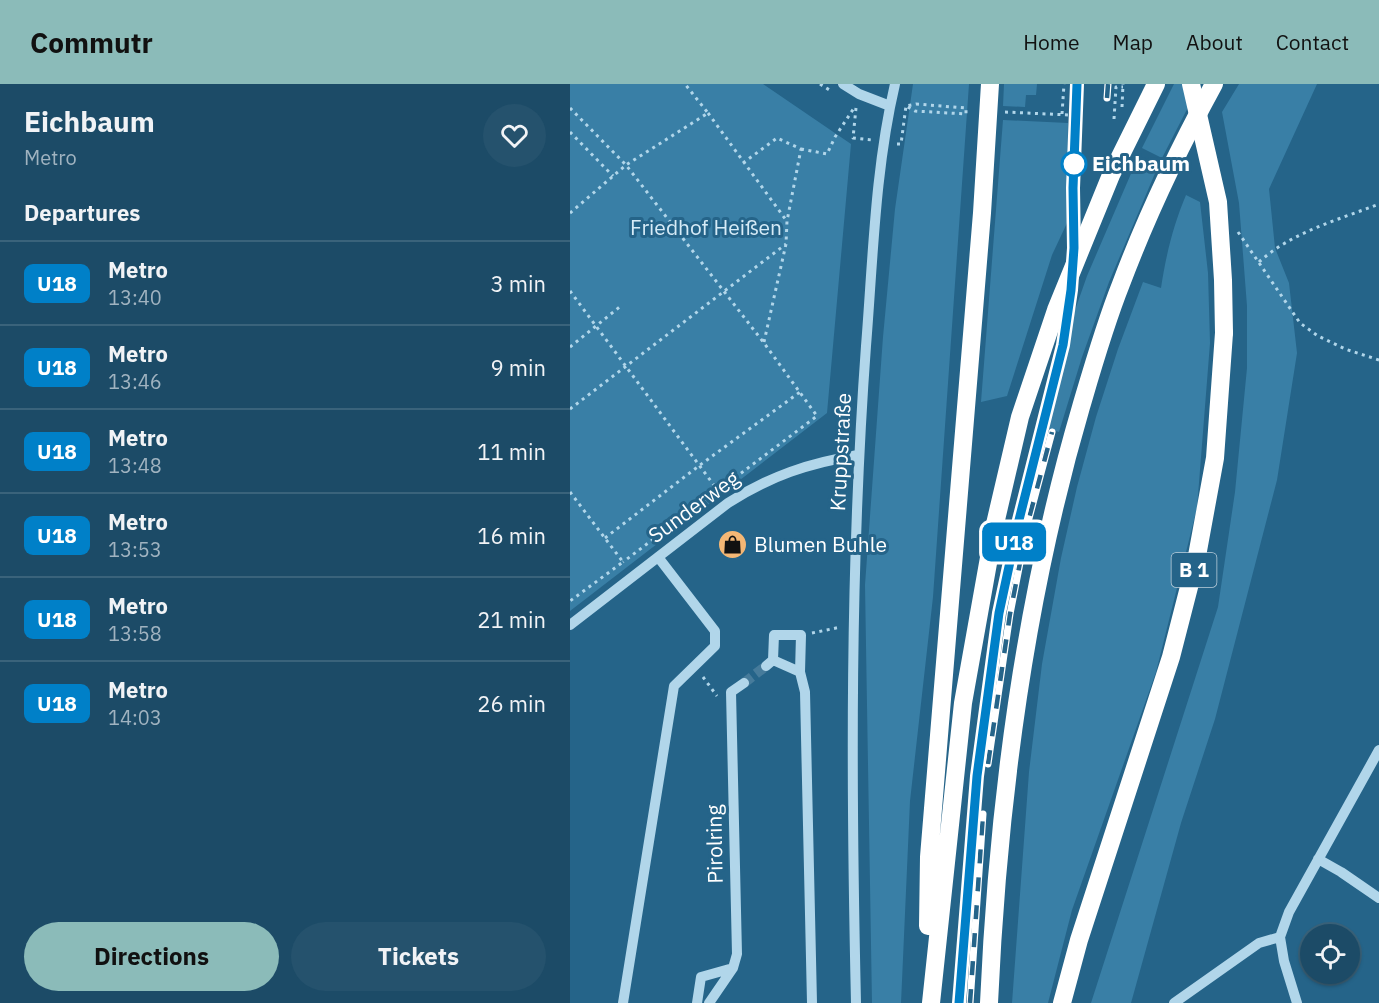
<!DOCTYPE html>
<html lang="en">
<head>
<meta charset="utf-8">
<style>
  body { margin:0; font-family:"IBM Plex Sans",sans-serif; background:#25526d; color:#f1f3f6; height:100vh; display:flex; flex-direction:column; font-size:22px; white-space:nowrap }
  * { box-sizing:border-box; margin:0 }
  p { font-size:20px; color:#a0b3c0 }
  .icon { flex:none; width:33px; height:33px; fill:none; stroke:currentColor; stroke-width:2; stroke-linecap:round; stroke-linejoin:round }
  .map { position:relative; flex:1; overflow:hidden }
  .drawer { display:flex; flex-direction:column; background:#1c4b67; width:570px }
  .drawer>* { flex:none }
  .badge { padding:0 12px; border-radius:9px; font-size:21px; line-height:39px }
  .buttons { position:absolute; left:730px; top:840px; display:grid; gap:12px }
  .buttons a { display:grid; place-items:center; width:60px; height:60px; border-radius:50%; background:#1c4b67; box-shadow:0 2px 4px #0004,0 0 0 2px #3a637b; font-size:30px }
  .map>.badge { position:absolute; translate:-50% -50%; box-shadow:0 0 0 3px #fff }
  h2 { padding:0 24px; font-size:22px; line-height:54px }
  .round { display:grid; place-items:center; flex:none; width:63px; height:63px; border-radius:32px; background:#25526d }
  .summary { display:flex; align-items:center; justify-content:space-between; height:102px; padding:0 24px }
  h1 { font-size:28px; font-weight:700; line-height:45px }
  .primary-button { display:flex; gap:12px; margin-top:auto; padding:12px 24px }
  .primary-button a { flex:1; height:69px; border-radius:36px; background:#8bbbb9; color:#111; font-size:24px; font-weight:700; line-height:69px; text-align:center }
  .primary-button a+a { background:#25526d; color:#f1f3f6 }
  ul { padding:0; list-style:none }
  li { display:flex; align-items:center; gap:18px; height:84px; padding:0 24px; border-top:2px solid #3a637b }
  li div { flex:1 }
  li b { display:block; font-size:22px }
  li em { font-style:normal }
  li .badge { min-width:66px; font-weight:700; text-align:center }
  header { display:flex; align-items:center; gap:36px; box-sizing:border-box; height:84px; padding:0 30px; background:#8bbbb9; color:#111 }
  header strong { font-size:28px }
  nav { display:flex; gap:33px; margin-inline-start:auto; font-size:21px }
  main { display:flex; flex:1; min-height:0 }
  .map>svg:first-child { display:block }
  .green { fill:#397fa6 }
  .lines { fill:none; stroke-linecap:round; stroke-linejoin:round }
  .minor-tunnel { stroke:#467b9b; stroke-width:10; stroke-dasharray:10 5; stroke-linecap:butt }
  .path { stroke:#b1d6ea; stroke-width:3; stroke-dasharray:3 4.5; stroke-linecap:butt }
  .minor { stroke:#b1d6ea; stroke-width:10 }
  .highway { stroke:#fff; stroke-width:18 }
  .rail-casing { stroke:#fff; stroke-width:7 }
  .rail { stroke:#256489; stroke-width:4.5; stroke-dasharray:14; stroke-linecap:butt }
  .highway-bridge { stroke:#fff; stroke-width:18 }
  .line-casing { stroke:#fff; stroke-width:14 }
  .line { stroke:#0080c8; stroke-width:9 }
  .stop-dot { fill:#fff; stroke:#0080c8; stroke-width:3 }
  .labels { text-anchor:middle; stroke-width:6; stroke-linejoin:round; paint-order:stroke }
  .shield { fill:#256489; stroke:#bed0dc; stroke-width:1.5 }
  .shield-label { font-size:20px; font-weight:bold; fill:#fff }
  .stop-label { font-size:21px; font-weight:bold; fill:#fff; stroke:#256489; text-anchor:start }
  .park-label { font-size:21px; fill:#d6ebf7; stroke:#256489 }
  .street-label { font-size:21px; fill:#fff; stroke:#256489 }
  .poi-label { font-size:21px; fill:#fff; stroke:#256489; text-anchor:start }
</style>
</head>
<body>
<header>
<strong>Commutr</strong>
<nav><a>Home</a><a>Map</a><a>About</a><a>Contact</a></nav>
</header>
<main>
<section class="drawer">
<div class="summary"><div><h1>Eichbaum</h1><p>Metro</p></div><a class="round"><svg class="icon" aria-label="heart" viewBox="0 0 24 24"><path d="M12 20l-8-8c-3-5 5-10 8-4 3-6 11-1 8 4z"/></svg></a></div>
<h2>Departures</h2>
<ul>
<li><span class="badge" style="background:#0080c8;color:#fff">U18</span><div><b>Metro</b><p>13:40</p></div><em>3 min</em></li>
<li><span class="badge" style="background:#0080c8;color:#fff">U18</span><div><b>Metro</b><p>13:46</p></div><em>9 min</em></li>
<li><span class="badge" style="background:#0080c8;color:#fff">U18</span><div><b>Metro</b><p>13:48</p></div><em>11 min</em></li>
<li><span class="badge" style="background:#0080c8;color:#fff">U18</span><div><b>Metro</b><p>13:53</p></div><em>16 min</em></li>
<li><span class="badge" style="background:#0080c8;color:#fff">U18</span><div><b>Metro</b><p>13:58</p></div><em>21 min</em></li>
<li><span class="badge" style="background:#0080c8;color:#fff">U18</span><div><b>Metro</b><p>14:03</p></div><em>26 min</em></li>
</ul>
<div class="primary-button"><a>Directions</a><a>Tickets</a></div>
</section>
<div class="map">
<svg width="809" height="919" viewBox="0 0 809 919">
  <rect width="100%" height="100%" fill="#256489"/>
  <!-- green -->
  <path class="green" d="M0 0H193L281 60 257 329 0 527Z
    M343 0H399L363 513 340 717 331 919H302L295 501 313 253 325 125Z
    M434 0H467L466 11H456L455 23 433 22Z
    M604 0H630L592 74 572 64Z
    M669 0H747L699 105 705 164 719 199 727 269 707 396 645 635 611 739 561 919H521L648 523 665 408 677 284V222L669 119 652 28Z
    M433 36 498 39 497 139 482 171 437 312 411 318Z
    M566 78 586 87 539 198 512 273 489 348 468 342 491 266 517 192Z
    M616 111 630 118 638 189 640 259 627 424 586 588 502 826 478 919H442L459 688 472 580 491 474 507 403 526 333 548 265 573 198 591 204C596 171 603 142 616 111Z"/>
  <g class="lines">
    <!-- minor-tunnel -->
    <path class="minor-tunnel" d="M174 599 196 582"/>
    <!-- path -->
    <path class="path" d="M250 0 261 7
      M346 20 396 24V30L345 27 336 22Z
      M552 23 553 0
      M0 24 56 81 194 259 247 332 53 478
      M286 24 283 54 302 56
      M435 28 499 31
      M138 29 216 136
      M492 30 494 0
      M544 35 546 3H553
      M0 48 43 92
      M327 60H331L336 22
      M231 65 257 70 265 53 284 24
      M173 79 207 54 231 65 217 137 216 160 194 258
      M0 129 56 81 138 29 115 0
      M668 148 730 239 748 252 775 265 809 276
      M689 178C722 148 768 136 809 120
      M0 207 149 408
      M0 263 52 221
      M0 325 216 160
      M0 408 53 478 0 517
      M35 454 130 381 230 308
      M242 549 271 543
      M133 593 147 612"/>
    <!-- minor -->
    <path class="minor" d="M273 0 289 10 320 22
      M0 541 158 419C200 392 239 379 288 371
      M203 576 230 588
      M196 582 203 576 204 551H231L230 588 235 608 242 919
      M748 775 771 788 809 814
      M710 853 719 828 809 666
      M710 853 714 877 727 919
      M53 919 104 602 145 562V547L88 473
      M127 919 131 893 163 884
      M139 919 163 884 167 870 161 608 174 599
      M286 919C281 700 280 481 296 262 303 175 305 85 325 0
      M604 919 689 859 710 853"/>
    <!-- highway -->
    <path class="highway" d="M358 842 359 773 412 129 420 0
      M361 919 393 619 425 440 450 333 486 226 541 91 586 0
      M419 919C428 718 454 517 511 323 523 282 535 240 551 200 577 131 609 64 644 0
      M492 919 509 856 601 573 627 472 645 374 654 249"/>
    <defs>
      <path id="rail" d="M506 12 507 0
        M537 14 538 0
        M418 680 440 530 458 438 482 348
        M389 919 407 692 430 529 449 436 472 345
        M400 919 413 730"/>
    </defs>
    <!-- rail casing -->
    <use href="#rail" class="rail-casing"/>
    <!-- rail -->
    <use href="#rail" class="rail"/>
    <!-- highway-bridge -->
    <path class="highway-bridge" d="M621 0 648 118 653 196 654 249"/>
  </g>
  <g class="lines">
    <defs>
      <path id="line" d="M389 919 407 692 429 529 449 436 493 261 501 206 504 164 503 104 507 0"/>
    </defs>
    <!-- line casing -->
    <use href="#line" class="line-casing"/>
    <!-- line -->
    <use href="#line" class="line"/>
  </g>
  <!-- icons -->
  <defs>
    <symbol id="shop-disc" viewBox="-11 -11 22 22"><circle r="9.5" fill="#f4b775" stroke="#256489"/><path d="M-5-2.5h2.3a2.7 3.5 0 0 1 5.4 0H5L5.5 6h-11ZM-1.5-2.5h3a1.5 2.3 0 0 0-3 0Z" fill="#111"/></symbol>
  </defs>
  <g fill-rule="evenodd">
    <use href="#shop-disc" x="146" y="444" width="33" height="33"/>
  </g>
  <!-- markers -->
  <circle class="stop-dot" cx="504" cy="80" r="12"/>
  <g class="labels">
    <!-- shield labels -->
    <rect class="shield" x="601.5" y="469" width="45" height="34" rx="4.5"/>
    <g class="shield-label">
      <text x="624" y="493">B 1</text>
    </g>
    <!-- stop labels -->
    <g class="stop-label">
      <text x="522" y="87">Eichbaum</text>
    </g>
    <!-- park labels -->
    <g class="park-label">
      <text x="136" y="151">Friedhof Heißen</text>
    </g>
    <!-- street labels -->
    <g class="street-label">
      <text transform="translate(271 368) rotate(-87)" y="7">Kruppstraße</text>
      <text transform="translate(124 423) rotate(-36)" y="7">Sunderweg</text>
      <text transform="translate(145 760) rotate(-91)" y="7">Pirolring</text>
    </g>
    <!-- poi labels -->
    <g class="poi-label">
      <text x="184" y="468">Blumen Buhle</text>
    </g>
  </g>
</svg>
<div class="buttons">
<a><svg class="icon" aria-label="locate" viewBox="0 0 24 24"><circle cx="12" cy="12" r="6"/><path d="M12 2v4M12 18v4M2 12h4M18 12h4"/></svg></a>
</div>
<b class="badge" style="left:444px;top:458px;background:#0080c8;color:#fff">U18</b>
</div>
</main>
</body>
</html>
